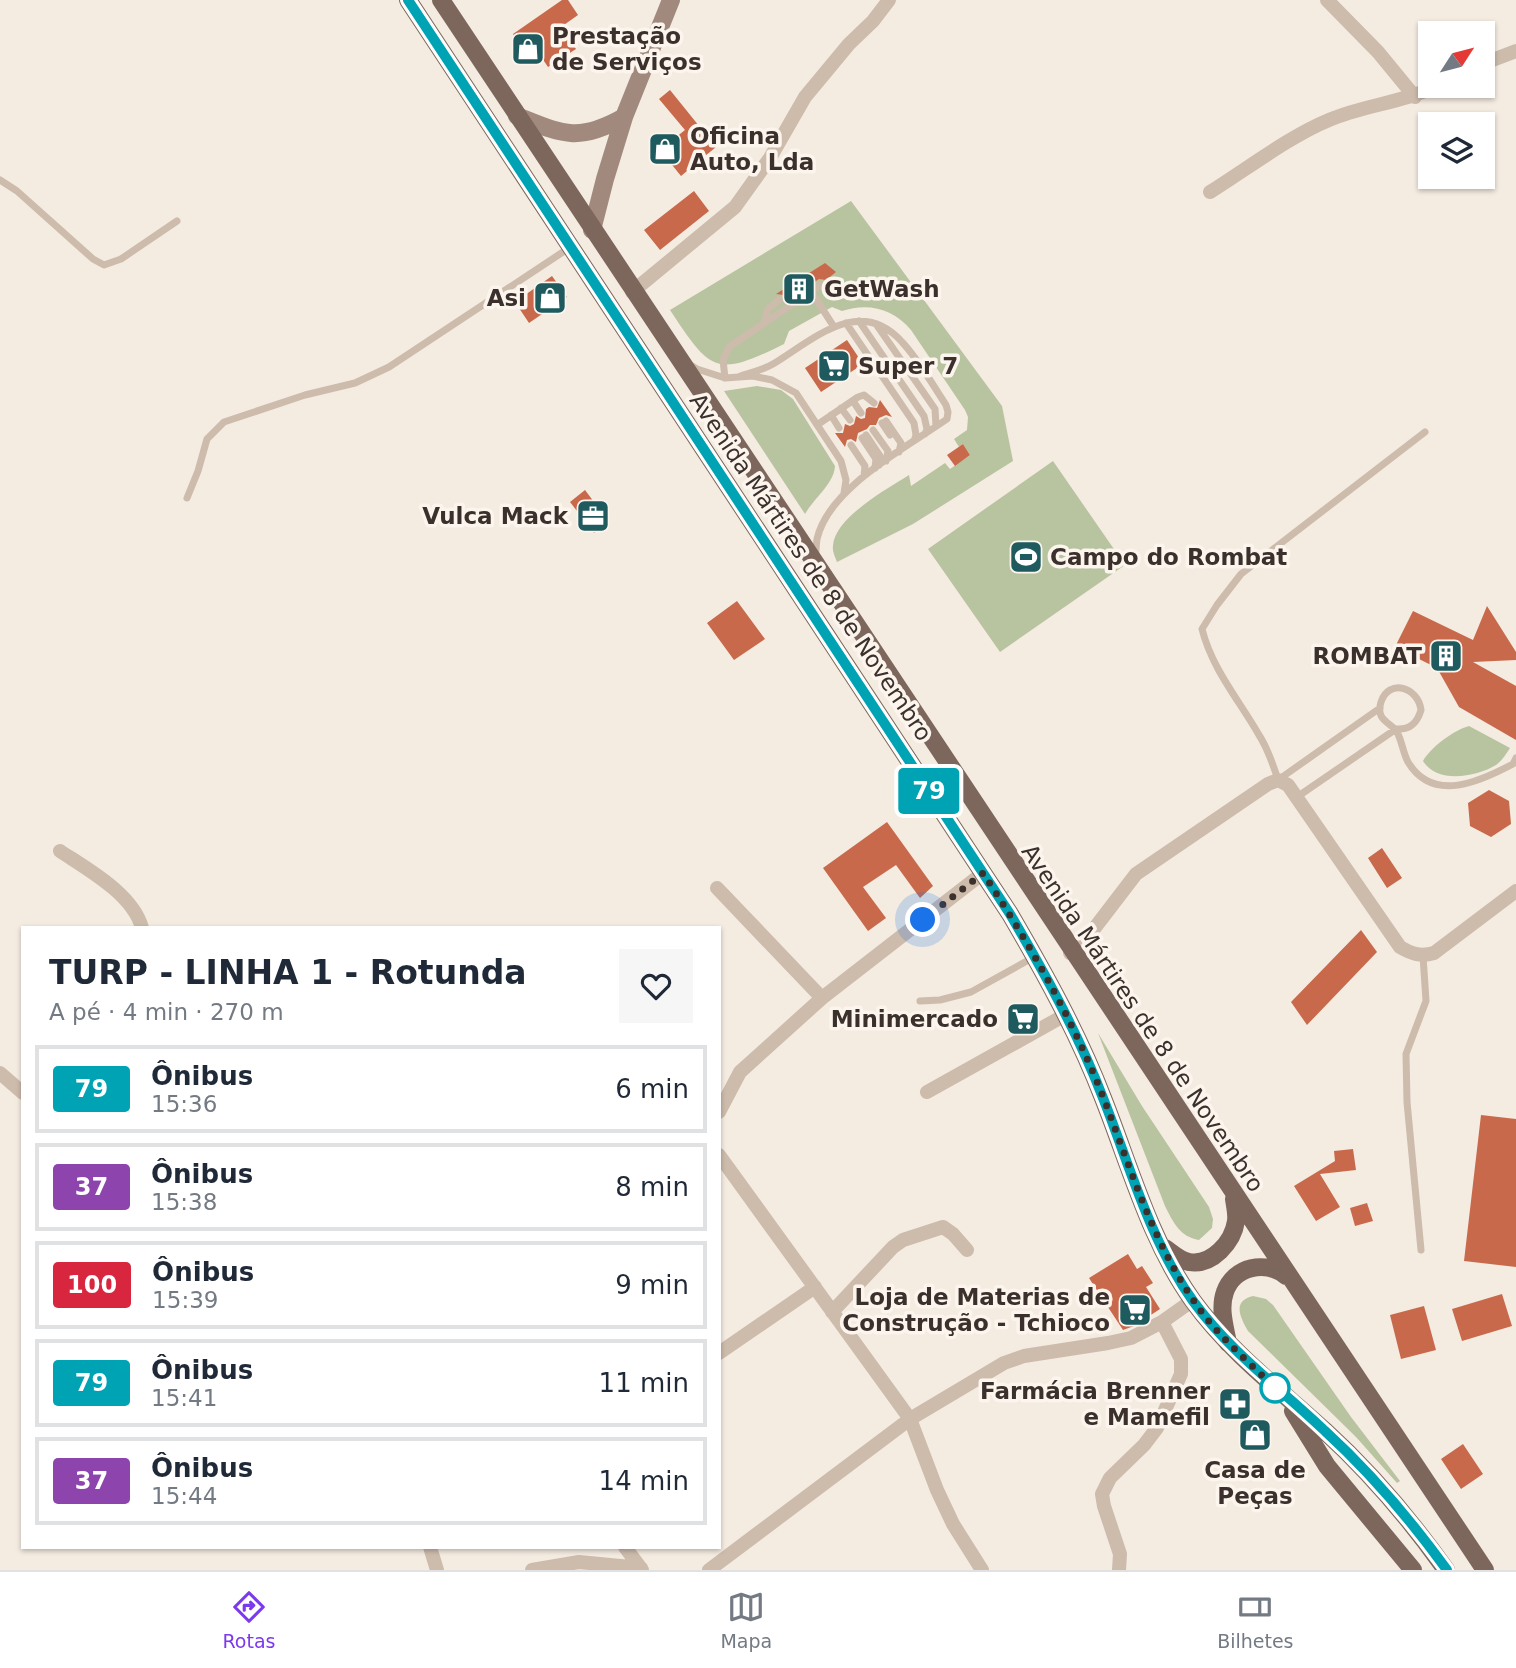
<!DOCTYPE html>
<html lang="pt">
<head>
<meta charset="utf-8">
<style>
  body { margin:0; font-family:"DejaVu Sans",sans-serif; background:#f6f6f7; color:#1f2937; height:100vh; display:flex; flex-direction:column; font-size:26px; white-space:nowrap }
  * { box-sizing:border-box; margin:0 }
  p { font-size:23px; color:#747a83 }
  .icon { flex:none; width:38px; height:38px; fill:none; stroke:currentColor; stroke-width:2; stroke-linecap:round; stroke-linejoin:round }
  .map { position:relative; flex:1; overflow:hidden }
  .drawer { position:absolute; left:21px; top:926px; width:700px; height:623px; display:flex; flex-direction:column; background:#fff; border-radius:0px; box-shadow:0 2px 5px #0004 }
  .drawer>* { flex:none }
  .badge { padding:0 14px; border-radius:5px; font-size:24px; line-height:46px }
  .needle { width:46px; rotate:54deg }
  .controls { position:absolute; left:1418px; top:21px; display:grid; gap:14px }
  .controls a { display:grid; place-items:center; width:77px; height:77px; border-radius:0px; background:#fff; box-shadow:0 2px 5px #0004; font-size:35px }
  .you { position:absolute; width:35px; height:35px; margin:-18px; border:5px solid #fff; border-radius:50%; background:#1a73e8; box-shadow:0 0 0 10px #1a73e833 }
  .map>.badge { position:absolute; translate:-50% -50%; box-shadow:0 0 0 4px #fff }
  .round { display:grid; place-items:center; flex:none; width:74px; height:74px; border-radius:0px; background:#f6f6f7 }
  .overview { display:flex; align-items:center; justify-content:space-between; height:119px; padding:0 28px }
  h1 { font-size:33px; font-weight:800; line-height:52px }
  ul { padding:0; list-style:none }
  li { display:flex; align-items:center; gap:21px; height:88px; margin:0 14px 10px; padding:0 14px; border:4px solid #e0e1e3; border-radius:0px }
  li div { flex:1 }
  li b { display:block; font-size:26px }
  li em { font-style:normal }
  li .badge { min-width:77px; font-weight:700; text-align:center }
  .tabs { display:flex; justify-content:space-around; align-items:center; height:98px; border-top:2px solid #e0e1e3; background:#fff; font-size:19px; color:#747a83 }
  .tabs a { display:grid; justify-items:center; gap:4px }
  .tabs .selected { color:#7c3aed }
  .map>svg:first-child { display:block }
  .green { fill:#b8c4a0 }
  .building { fill:#c8694b }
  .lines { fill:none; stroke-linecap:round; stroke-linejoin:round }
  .service { stroke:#cdbbac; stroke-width:7 }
  .minor { stroke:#cdbbac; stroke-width:14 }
  .secondary { stroke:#a18a7d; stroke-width:18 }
  .primary { stroke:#7d675c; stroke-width:18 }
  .line-casing { stroke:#fff; stroke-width:16 }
  .line { stroke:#00a3b4; stroke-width:10 }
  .walk { stroke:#3b302b; stroke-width:7; stroke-dasharray:0 12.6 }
  .stop-dot { fill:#fff; stroke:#00a3b4; stroke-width:3.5 }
  .labels { text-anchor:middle; stroke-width:7; stroke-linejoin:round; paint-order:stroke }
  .poi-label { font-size:23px; font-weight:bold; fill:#3b302b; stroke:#fbf5ee; text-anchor:end }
  .street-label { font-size:23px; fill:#3b302b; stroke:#fbf5ee }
</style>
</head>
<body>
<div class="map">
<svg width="1516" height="1570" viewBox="0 0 1516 1570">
  <rect width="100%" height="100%" fill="#f4ebe1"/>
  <!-- green -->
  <path class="green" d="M851 201 1002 406 1013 461 913 524 837 562C835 557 832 551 833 546 834 518 887 489 909 475L911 486 945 463 950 469 970 455 963 444 959 447 954 439 967 430 968 417 965 410 911 330C894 309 868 302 842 311L832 307 789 331 784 344C716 378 711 372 670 310Z
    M757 386 781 390 793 399 835 466C834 484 814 498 805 514L724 391Z
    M1053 461 1125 565 1000 652 928 549Z
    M1469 726 1510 748C1506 754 1502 761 1496 765 1476 777 1437 784 1423 761 1431 747 1454 730 1469 726Z
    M1098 1033 1142 1106 1209 1207 1213 1219 1212 1228 1199 1240C1180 1237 1173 1222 1165 1206Z
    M1253 1296 1266 1299 1273 1305 1351 1417 1400 1481 1397 1483 1356 1437 1248 1331C1240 1317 1232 1301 1253 1296Z"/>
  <!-- building -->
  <path class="building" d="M562 0H568L578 15 561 27 576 49 548 67 534 46 525 52 513 34Z
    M670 90 716 147 681 176 660 150 685 130 659 99Z
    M694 191 709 211 660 250 644 230Z
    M825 263 836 272 826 280 819 279 786 301 784 295 776 294Z
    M552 276 567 297 529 323 515 302Z
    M847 340 863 364 821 392 805 368Z
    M880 400 892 417 886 415 879 418 876 425H870L867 429 858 433 856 442 851 439 847 440 845 447 835 433H843L845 424 850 426 854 424 856 416 861 419 865 418 866 409 869 407 877 408Z
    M963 444 970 455 955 466 947 455Z
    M585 490 609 522 594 533 570 502Z
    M737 601 765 639 734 660 707 623Z
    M1487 606 1516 652V660L1473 662 1516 686V740L1459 707 1437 668 1395 647 1413 611 1473 640Z
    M1489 790 1509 801 1511 824 1491 837 1470 826 1468 803Z
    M887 822 933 886 920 898 896 865 863 887 886 918 868 931 823 868Z
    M1382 848 1402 878 1387 888 1368 858Z
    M1361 930 1377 952 1307 1025 1291 1002Z
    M1481 1115 1516 1119V1267L1464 1261Z
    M1353 1149 1356 1170 1320 1174 1340 1207 1316 1221 1294 1186 1335 1161 1334 1151Z
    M1367 1203 1373 1221 1355 1226 1350 1208Z
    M1128 1254 1137 1269 1142 1266 1153 1283 1146 1287 1160 1309 1134 1326 1123 1330 1089 1278Z
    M1502 1294 1512 1326 1462 1341 1452 1309Z
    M1424 1306 1436 1350 1401 1359 1390 1315Z
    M1463 1444 1483 1474 1461 1489 1441 1459Z"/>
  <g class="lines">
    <!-- service -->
    <path class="service" d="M0 180 17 191 93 259 104 265 121 259 177 221
      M811 291 834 327
      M859 321 924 416 927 429 925 434
      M764 322 768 309 780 299
      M846 323 914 423 916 435 914 441
      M876 324 935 409 936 426
      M687 363 697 369 725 378 753 376 772 380 796 393 841 461 846 480 844 493
      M738 377C749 373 763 370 773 364 814 339 860 295 902 342 919 360 932 384 946 405L948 412 947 419C906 448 829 487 817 539 816 546 816 554 815 561
      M725 378 723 360 729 347 822 284
      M853 401 861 413
      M841 408 850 420
      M831 415 839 428
      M886 421 901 443 899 452
      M882 423 890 435
      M817 425 858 397 864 395 874 403
      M873 430 888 451 886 461
      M866 435 880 456 879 465
      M862 438 876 459 875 468
      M851 445 865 466 864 476
      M187 498 198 471 207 439 224 422 305 395 355 383 389 367 569 248
      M1380 708 1278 780C1273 764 1268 749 1259 735 1239 700 1212 669 1202 629L1217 605 1241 574 1425 432
      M1297 797 1396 729C1409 730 1417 724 1421 710 1418 687 1389 678 1381 702 1375 721 1391 722 1397 732 1402 741 1403 753 1408 762 1433 804 1481 781 1513 764L1516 758
      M920 1001 940 1000 971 992 1034 957
      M1421 1250 1407 1102 1406 1054 1426 1001 1423 956"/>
    <!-- minor -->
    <path class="minor" d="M1327 0 1378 52 1415 97
      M1482 64 1516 51
      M1210 192C1247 169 1290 136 1329 120 1364 105 1402 103 1436 86
      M632 292 735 207 770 158 805 97 849 44 873 21 889 0
      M60 851C87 869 133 894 142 928
      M717 888 822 998
      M1070 953 1087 938 1136 874 1268 784 1278 780 1288 785 1400 947C1412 954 1421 957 1434 953L1516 891
      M0 1073 23 1093
      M927 1092 1067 1014
      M719 1112 740 1072 822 998 983 873
      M719 1155 910 1419 937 1490 953 1524 982 1570
      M832 1312 893 1247 903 1240 943 1227 953 1234 967 1250
      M719 1353 815 1287
      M430 1547 437 1570
      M625 1547 642 1570
      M532 1570 579 1562 641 1568
      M709 1570 910 1419 1004 1363 1024 1356 1108 1343 1131 1338 1162 1322 1193 1300
      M1119 1570 1120 1554 1104 1506 1102 1494 1110 1478 1144 1445 1157 1428 1181 1374V1359L1162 1322"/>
    <!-- secondary -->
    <path class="secondary" d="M517 116C562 134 578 143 624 117
      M592 230 605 179 624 117 671 0"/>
    <!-- primary -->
    <path class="primary" d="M408 0 1010 914C1045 974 1078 1033 1103 1098 1130 1166 1150 1241 1193 1301 1230 1352 1279 1389 1325 1431 1371 1473 1410 1519 1446 1570
      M441 0C786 525 1133 1049 1485 1570
      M1165 1248C1172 1253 1181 1261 1189 1262 1212 1266 1233 1242 1236 1221 1237 1214 1235 1206 1234 1199
      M1228 1343C1225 1327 1219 1308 1225 1292 1234 1266 1266 1260 1286 1276
      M1293 1411 1327 1466 1413 1570"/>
  </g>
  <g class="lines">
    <defs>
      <path id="line" d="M408 0 1010 914C1045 974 1078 1033 1103 1098 1130 1166 1150 1241 1193 1301 1230 1352 1280 1388 1325 1431 1371 1473 1410 1519 1447 1570"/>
    </defs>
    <!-- line casing -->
    <use href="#line" class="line-casing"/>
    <!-- line -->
    <use href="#line" class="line"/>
    <!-- walk -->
    <path class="walk" d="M923 920 983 873C1027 940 1067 1009 1098 1084 1127 1156 1148 1233 1192 1298 1214 1333 1246 1359 1275 1388"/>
  </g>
  <!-- icons -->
  <defs>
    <symbol id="shop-square" viewBox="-11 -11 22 22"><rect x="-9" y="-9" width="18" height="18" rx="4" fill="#1f5a5e" stroke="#fbf5ee"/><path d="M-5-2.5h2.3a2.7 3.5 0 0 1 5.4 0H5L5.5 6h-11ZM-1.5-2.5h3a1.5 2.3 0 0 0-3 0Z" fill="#fff"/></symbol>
    <symbol id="building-square" viewBox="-11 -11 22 22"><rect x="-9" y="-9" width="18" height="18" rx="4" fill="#1f5a5e" stroke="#fbf5ee"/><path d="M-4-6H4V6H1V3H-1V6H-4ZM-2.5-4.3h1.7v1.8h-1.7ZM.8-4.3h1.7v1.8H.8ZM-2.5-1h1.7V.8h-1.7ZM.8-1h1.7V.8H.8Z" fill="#fff"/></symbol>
    <symbol id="supermarket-square" viewBox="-11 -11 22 22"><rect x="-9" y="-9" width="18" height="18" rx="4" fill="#1f5a5e" stroke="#fbf5ee"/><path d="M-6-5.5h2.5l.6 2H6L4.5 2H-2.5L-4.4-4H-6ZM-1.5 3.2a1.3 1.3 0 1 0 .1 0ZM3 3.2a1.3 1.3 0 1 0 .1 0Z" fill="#fff"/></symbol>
    <symbol id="office-square" viewBox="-11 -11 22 22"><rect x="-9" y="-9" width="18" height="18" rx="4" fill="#1f5a5e" stroke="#fbf5ee"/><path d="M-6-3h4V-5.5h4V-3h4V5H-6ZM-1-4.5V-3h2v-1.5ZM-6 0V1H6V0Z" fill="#fff"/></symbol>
    <symbol id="stadium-square" viewBox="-11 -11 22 22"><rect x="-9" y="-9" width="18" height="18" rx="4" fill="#1f5a5e" stroke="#fbf5ee"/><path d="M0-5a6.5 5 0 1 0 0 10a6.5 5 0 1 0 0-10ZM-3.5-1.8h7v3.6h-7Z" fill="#fff"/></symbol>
    <symbol id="pharmacy-square" viewBox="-11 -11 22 22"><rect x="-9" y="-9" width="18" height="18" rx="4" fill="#1f5a5e" stroke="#fbf5ee"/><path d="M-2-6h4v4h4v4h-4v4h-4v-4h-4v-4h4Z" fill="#fff"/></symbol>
  </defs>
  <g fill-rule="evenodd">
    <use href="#shop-square" x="509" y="30" width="38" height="38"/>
    <use href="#shop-square" x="646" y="130" width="38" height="38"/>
    <use href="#building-square" x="780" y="270" width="38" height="38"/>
    <use href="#shop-square" x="531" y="279" width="38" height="38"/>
    <use href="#supermarket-square" x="815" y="347" width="38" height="38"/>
    <use href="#office-square" x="574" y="497" width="38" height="38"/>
    <use href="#stadium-square" x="1007" y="538" width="38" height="38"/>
    <use href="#building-square" x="1427" y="637" width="38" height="38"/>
    <use href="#supermarket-square" x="1004" y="1000" width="38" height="38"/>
    <use href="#supermarket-square" x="1116" y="1291" width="38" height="38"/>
    <use href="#pharmacy-square" x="1216" y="1385" width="38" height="38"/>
    <use href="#shop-square" x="1236" y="1416" width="38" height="38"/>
  </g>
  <!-- markers -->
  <circle class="stop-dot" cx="1275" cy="1388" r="14"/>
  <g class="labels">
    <!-- poi labels -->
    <g class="poi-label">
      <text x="552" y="44" text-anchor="start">Prestação<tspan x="552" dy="26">de Serviços</tspan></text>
      <text x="690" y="144" text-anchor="start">Oficina<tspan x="690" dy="26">Auto, Lda</tspan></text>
      <text x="824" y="297" text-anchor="start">GetWash</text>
      <text x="526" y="306">Asi</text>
      <text x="858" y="374" text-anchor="start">Super 7</text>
      <text x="568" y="524">Vulca Mack</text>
      <text x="1050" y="565" text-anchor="start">Campo do Rombat</text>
      <text x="1422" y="664">ROMBAT</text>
      <text x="998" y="1027">Minimercado</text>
      <text x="1110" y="1305">Loja de Materias de<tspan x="1110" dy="26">Construção - Tchioco</tspan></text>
      <text x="1210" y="1399">Farmácia Brenner<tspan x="1210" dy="26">e Mamefil</tspan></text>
      <text x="1255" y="1478" text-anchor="middle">Casa de<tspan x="1255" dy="26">Peças</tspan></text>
    </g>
    <!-- street labels -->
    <g class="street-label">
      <text transform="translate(811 567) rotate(56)" y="8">Avenida Mártires de 8 de Novembro</text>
      <text transform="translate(1143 1018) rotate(56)" y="8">Avenida Mártires de 8 de Novembro</text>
    </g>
  </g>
</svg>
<div class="controls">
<a><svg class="needle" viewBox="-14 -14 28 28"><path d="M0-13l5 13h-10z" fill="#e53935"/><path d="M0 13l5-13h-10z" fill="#747a83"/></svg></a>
<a><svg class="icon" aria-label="layers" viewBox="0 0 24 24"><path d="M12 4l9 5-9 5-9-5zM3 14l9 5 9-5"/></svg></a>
</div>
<div class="you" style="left:923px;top:920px"></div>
<b class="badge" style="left:929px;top:791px;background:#00a3b4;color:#fff">79</b>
<section class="drawer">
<div class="overview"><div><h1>TURP - LINHA 1 - Rotunda</h1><p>A pé · 4 min · 270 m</p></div><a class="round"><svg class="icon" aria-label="heart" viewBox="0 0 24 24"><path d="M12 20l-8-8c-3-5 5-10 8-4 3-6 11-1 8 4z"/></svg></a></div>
<ul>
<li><span class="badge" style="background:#00a3b4;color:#fff">79</span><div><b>Ônibus</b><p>15:36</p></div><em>6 min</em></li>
<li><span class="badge" style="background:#8e44ad;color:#fff">37</span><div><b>Ônibus</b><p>15:38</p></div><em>8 min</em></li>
<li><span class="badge" style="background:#d7263d;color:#fff">100</span><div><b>Ônibus</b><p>15:39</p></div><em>9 min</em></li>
<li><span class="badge" style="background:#00a3b4;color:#fff">79</span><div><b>Ônibus</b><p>15:41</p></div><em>11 min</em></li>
<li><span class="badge" style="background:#8e44ad;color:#fff">37</span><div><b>Ônibus</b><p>15:44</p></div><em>14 min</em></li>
</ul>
</section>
</div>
<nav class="tabs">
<a class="selected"><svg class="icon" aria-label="directions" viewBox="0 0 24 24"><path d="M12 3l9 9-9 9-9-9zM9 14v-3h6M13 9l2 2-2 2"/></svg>Rotas</a>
<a><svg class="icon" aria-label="map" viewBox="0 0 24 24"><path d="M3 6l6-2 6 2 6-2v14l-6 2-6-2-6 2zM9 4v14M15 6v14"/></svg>Mapa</a>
<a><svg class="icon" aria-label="tickets" viewBox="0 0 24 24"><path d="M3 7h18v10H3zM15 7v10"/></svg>Bilhetes</a>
</nav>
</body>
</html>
